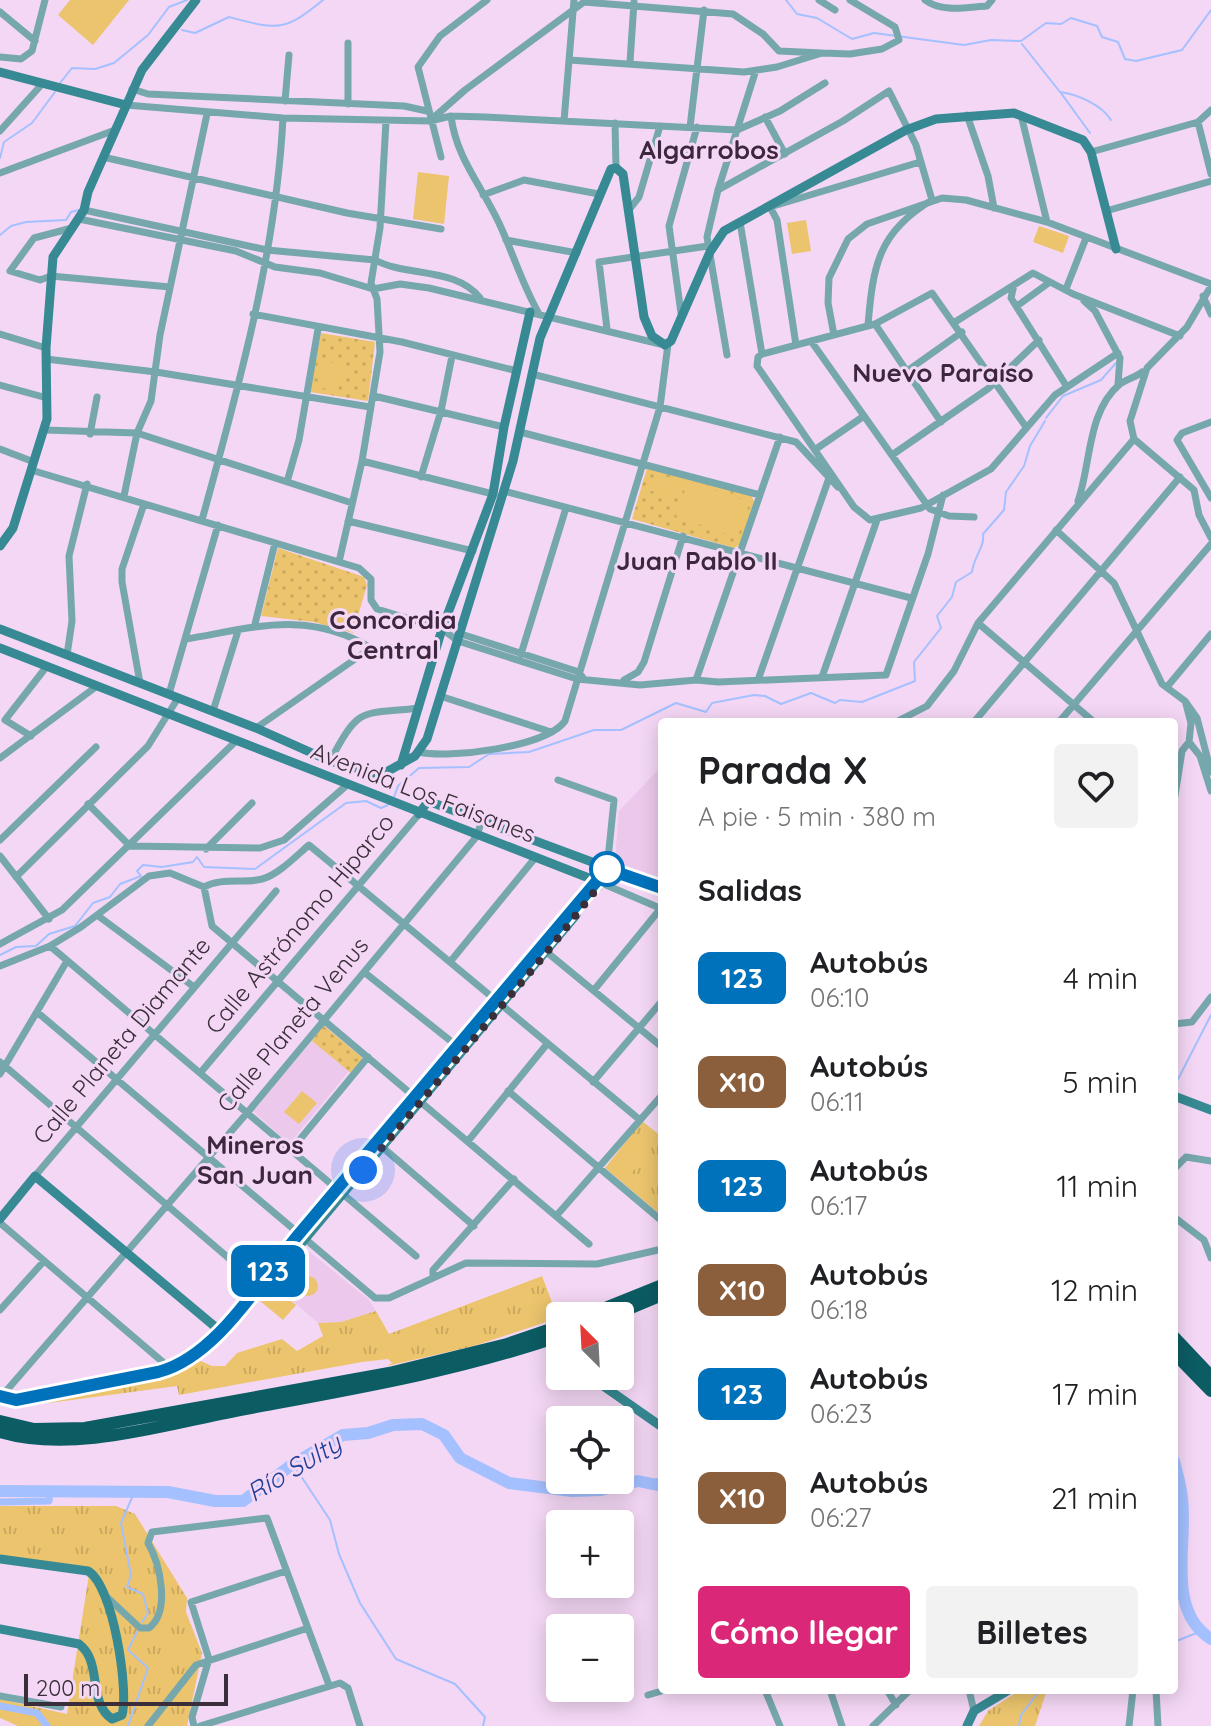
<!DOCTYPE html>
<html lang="es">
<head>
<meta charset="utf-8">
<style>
  body { margin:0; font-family:Quicksand,sans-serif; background:#f2f2f2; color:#202124; height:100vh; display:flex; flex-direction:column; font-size:30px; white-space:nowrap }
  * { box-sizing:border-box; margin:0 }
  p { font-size:26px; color:#757577 }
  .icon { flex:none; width:44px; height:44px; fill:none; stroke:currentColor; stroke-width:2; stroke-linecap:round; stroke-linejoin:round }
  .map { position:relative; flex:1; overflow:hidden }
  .drawer { position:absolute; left:658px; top:718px; width:520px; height:976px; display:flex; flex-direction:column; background:#fff; border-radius:8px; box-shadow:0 4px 20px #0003 }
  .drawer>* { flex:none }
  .badge { padding:0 16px; border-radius:12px; font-size:28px; line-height:52px }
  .needle { width:52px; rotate:336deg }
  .fabs { position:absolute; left:546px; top:1302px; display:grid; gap:16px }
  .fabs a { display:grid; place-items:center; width:88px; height:88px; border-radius:8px; background:#fff; box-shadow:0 4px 20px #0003; font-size:40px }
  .scale { position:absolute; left:24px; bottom:20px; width:204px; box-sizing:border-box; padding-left:8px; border:4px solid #392e39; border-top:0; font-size:22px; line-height:28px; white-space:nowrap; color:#392e39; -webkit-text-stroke:6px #f4d7f5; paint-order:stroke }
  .you { position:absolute; width:40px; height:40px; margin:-20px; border:6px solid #fff; border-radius:50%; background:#1a73e8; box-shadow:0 0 0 12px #1a73e833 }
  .map>.badge { position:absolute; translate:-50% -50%; box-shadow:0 0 0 4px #fff }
  h2 { padding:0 40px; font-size:30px; line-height:72px }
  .round { display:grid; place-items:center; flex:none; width:84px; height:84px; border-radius:8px; background:#f2f2f2 }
  .overview { display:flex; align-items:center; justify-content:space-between; height:136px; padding:0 40px }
  h1 { font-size:38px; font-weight:700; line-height:60px }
  .cta { display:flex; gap:16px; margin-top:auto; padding:16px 40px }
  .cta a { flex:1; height:92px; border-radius:8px; background:#db2777; color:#fff; font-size:32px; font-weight:700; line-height:92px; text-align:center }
  .cta a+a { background:#f2f2f2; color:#202124 }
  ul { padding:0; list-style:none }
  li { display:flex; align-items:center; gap:24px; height:104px; padding:0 40px }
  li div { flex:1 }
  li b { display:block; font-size:30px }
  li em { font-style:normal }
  li .badge { min-width:88px; font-weight:700; text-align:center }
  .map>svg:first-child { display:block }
  .built { fill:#ecc9ec }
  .grass { fill:url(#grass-tufts) }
  .park { fill:url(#park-dots) }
  .pitch { fill:#ebc46d }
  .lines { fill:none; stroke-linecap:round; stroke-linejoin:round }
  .stream { stroke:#a4c0ff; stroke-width:2 }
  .canal { stroke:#a4c0ff; stroke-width:7 }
  .river { stroke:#a4c0ff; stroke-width:12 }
  .street { stroke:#76a7ad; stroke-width:7 }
  .secondary { stroke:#378a93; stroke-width:9 }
  .highway { stroke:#0c5c64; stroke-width:12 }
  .line-casing { stroke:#fff; stroke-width:18 }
  .line { stroke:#0072bc; stroke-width:12 }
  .walk { stroke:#392e39; stroke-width:8; stroke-dasharray:0 14.4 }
  .stop-dot { fill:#fff; stroke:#0072bc; stroke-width:4 }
  .labels { text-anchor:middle; stroke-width:6; stroke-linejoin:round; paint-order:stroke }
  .street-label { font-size:24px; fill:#392e39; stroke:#f4d7f5 }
  .neighbourhood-label { font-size:26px; font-weight:bold; fill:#3d273e; stroke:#f4d7f5 }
  .water-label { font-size:26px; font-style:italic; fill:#223f96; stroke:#f4d7f5 }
</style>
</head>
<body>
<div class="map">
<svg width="1211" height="1726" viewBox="0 0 1211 1726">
  <defs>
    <pattern id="grass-tufts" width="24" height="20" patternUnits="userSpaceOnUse" patternTransform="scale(2)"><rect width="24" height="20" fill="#ebc46d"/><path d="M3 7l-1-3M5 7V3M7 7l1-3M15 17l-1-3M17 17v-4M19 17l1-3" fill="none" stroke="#caa95f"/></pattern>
    <pattern id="park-dots" width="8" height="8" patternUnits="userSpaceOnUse" patternTransform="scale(2)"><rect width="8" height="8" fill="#ebc46d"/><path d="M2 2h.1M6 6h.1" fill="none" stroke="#caa95f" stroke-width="1.8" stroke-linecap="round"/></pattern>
  </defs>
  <rect width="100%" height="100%" fill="#f4d7f5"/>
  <!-- built -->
  <path class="built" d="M662 766V882L622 867 615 859 619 811Z
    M312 1041 349 1071 291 1142 286 1141 253 1111Z
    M310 1252 369 1300 376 1311 341 1322 318 1323 272 1283 299 1254Z"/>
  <!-- grass -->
  <path class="grass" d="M642 1121 662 1137V1216L605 1168Z
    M542 1276 558 1318 474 1346 387 1366 392 1363 388 1359 362 1362 179 1395 177 1386 49 1403 0 1404V1400L14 1402C73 1391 144 1389 196 1359L212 1366H225L237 1353 282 1339 297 1351 323 1336 318 1323 341 1322 376 1311 389 1334Z
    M0 1506H116L135 1514 187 1598 186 1612 202 1653 187 1726H18L0 1718V1699L67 1714 90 1568 0 1556Z
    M1020 1690H1047L1035 1726H979L988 1711Z"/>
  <!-- park -->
  <path class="park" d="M321 333 375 342 368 401 310 392Z
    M647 468 751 495 754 501 742 544 734 548 632 519Z
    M278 548 364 577 367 585 353 633 314 622 261 616Z
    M323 1025 363 1058 351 1073 312 1041Z"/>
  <!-- pitch -->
  <path class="pitch" d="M70 0H129L93 45 58 15Z
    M418 172 449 176 444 224 413 219Z
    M806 220 811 251 792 254 787 223Z
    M1039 226 1069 236 1063 253 1033 242Z
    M324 361 343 365 338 391 318 387Z
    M656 474 683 481 678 498 651 491Z
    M688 481 750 502 737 538 676 516Z
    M334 598 355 602 351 621 330 617Z
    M302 1091 317 1103 299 1124 284 1112Z
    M630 1146 644 1156 626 1181 612 1171Z
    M298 1286a10 10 0 1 1 20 0a10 10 0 1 1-20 0Z
    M273 1286 296 1305 283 1320 260 1301Z"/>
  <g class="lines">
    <!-- stream -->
    <path class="stream" d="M786 0 797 14 817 18 852 39 874 33 964 45 991 40 1021 41 1046 23 1061 24 1071 18 1097 26 1102 37 1118 42 1125 59 1136 61 1182 50 1211 10
      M182 30 195 33 229 17C278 30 284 32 323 0
      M1022 44 1060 92C1077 94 1102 105 1111 120
      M60 83 72 68 95 69 114 63 148 35 169 7 187 0
      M1061 93 1090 133
      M0 158 4 142 32 123 55 92
      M0 235 11 226 26 222 66 220 71 212 79 210
      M1046 418 1063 396 1101 380 1116 363
      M394 797 398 786 419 768 469 767 489 754 529 752 594 730H621L676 703 706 712 712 703 754 695 765 696 781 704 811 693 835 703 840 700 862 702 915 681 914 662 941 628 937 616 952 597 956 582 972 572C973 558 985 547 983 534L1004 510 1006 492 1024 466 1030 446 1045 421
      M0 955 16 947 36 946 49 934 75 926 93 903 110 897 120 884 141 876 137 871 143 865 162 867 193 862 197 857 204 867 255 869 346 803 366 801 381 808 388 805
      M1174 1087 1211 1015
      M293 1464 330 1520 339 1554 360 1603 396 1659 455 1684 485 1717 483 1726
      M648 1481 662 1478
      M134 1493 121 1523 131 1575 127 1587 143 1594 148 1613 142 1622
      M1174 1642 1199 1632
      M128 1726 148 1668 128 1650 137 1632
      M1019 1726 1021 1715 1040 1690"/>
    <!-- canal -->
    <path class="canal" d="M0 1502 49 1501 50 1491
      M0 1706 37 1713 47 1726"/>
    <!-- river -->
    <path class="river" d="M1174 1461C1177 1473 1181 1486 1182 1498 1188 1543 1165 1610 1211 1639
      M0 1491 168 1492 215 1501H243L293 1464 343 1435 368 1433 393 1425 422 1424 444 1435 460 1458 509 1483 572 1491 601 1490 638 1481 662 1486"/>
    <!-- street -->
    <path class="street" d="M819 0 835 10
      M925 0C942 13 968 7 987 6L992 0
      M0 12 35 41
      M0 57 21 59 32 51 45 0
      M569 60 744 72 777 67 822 53 850 54 882 49 899 40 895 27 850 0
      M630 62 634 2
      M132 89 148 94 404 106 427 111
      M285 101 289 55
      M348 104V43
      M126 105 283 118 430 121 451 116 485 117 737 130 780 111 825 83
      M967 115 988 176 994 208
      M1021 115 1047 222
      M451 116C456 158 482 186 499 223 513 253 522 284 539 314
      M765 117 785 154
      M432 119 465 90 584 2 733 14 763 34 779 51 822 53
      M564 121 574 0
      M1198 122 1211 174
      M615 123 616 168
      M690 127 704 10
      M0 131 43 83
      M1091 152 1198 122 1211 110
      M103 157 347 213 441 229
      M441 157 418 67 440 36 487 0
      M0 173 115 130
      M718 190 843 121 889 91 916 145 932 200C878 232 873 266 868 325
      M483 195 524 180 599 194
      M84 210 267 250 375 260C407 277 456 267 480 298
      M628 211 639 197 660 126
      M1106 211 1211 181
      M79 219 236 251 275 267 320 273 373 289 400 284 429 288 660 344
      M740 222 762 354 758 357 757 366 854 507 870 520 921 508 991 469 1055 395 1118 353
      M72 228 34 238 10 271 40 280 51 276 170 287
      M506 240 577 253
      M1014 285 1011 298 1067 387
      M1211 286 1187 327 1147 368 1130 421 1134 439 1194 490 1199 515 1211 538
      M1066 289 1086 238
      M1203 296 1211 314
      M1084 301 1095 311 1120 358 1118 384
      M1017 306 1050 282
      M681 313 669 226 697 127
      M253 314 402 342 517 371
      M955 322 1033 273 1073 294 1180 336
      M875 324 941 422
      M607 329 599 262 708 246
      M0 334 46 348
      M834 335 828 303 829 278 848 239 867 224 942 198 966 200 1047 222 1211 284
      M811 341 930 509 949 516 974 517
      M796 345 777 220 770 207 920 162
      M762 354 875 324 932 293 1026 427
      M727 355 707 237 718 190 756 70
      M46 359 156 372 370 407
      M907 371 962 332
      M532 374 796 442 838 487
      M0 385 47 398
      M374 396 504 427
      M1211 422 1182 433 1177 440 1211 498
      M45 430 137 433 352 503
      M520 432 760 495
      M90 434 97 397
      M0 449 34 462
      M816 449 864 416
      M892 455 989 388 1039 340
      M362 461 493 494
      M31 470 359 568 371 579V600L377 609 446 630
      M421 477 441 411 452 356
      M287 482 299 440 318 329
      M504 491 911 598
      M124 496 137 433 151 401 160 335 207 114
      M1078 501C1091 465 1087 411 1120 384 1127 379 1136 377 1142 372
      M202 520C238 389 276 254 283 118
      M348 521 473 551
      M1056 530 1114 583 1162 684 1185 701 1197 718 1211 772
      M339 562 362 461 380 352 377 299 371 283 380 228 386 121
      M978 623 1094 722
      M255 624 275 543
      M442 629 458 641 577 679 640 685 696 680 718 682 886 675 928 554 943 495
      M458 633 579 672 583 678
      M186 639C253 628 308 609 371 648L256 728
      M521 654 566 508
      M67 655 72 621 69 556 87 484
      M822 677 877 520
      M624 680 638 672 644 662 683 536
      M696 680 780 437
      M758 680 829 478
      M140 683 122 582V569L144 504
      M1167 687 1211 634
      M169 694 218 525
      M440 696 551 732
      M1186 704 1191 723 1189 742 1200 756 1211 791
      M213 711 238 631
      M896 722 927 706 954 671 978 623 1134 439
      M974 722 1180 477
      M1059 722 1211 544
      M31 736 5 720 47 666
      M419 752C449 759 547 747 565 721L660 407 668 344
      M0 758 97 686
      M330 761C360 705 359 715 419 708
      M558 780 614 800 607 869
      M1174 802 1182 751 1189 742
      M88 804 130 846
      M0 840 96 747
      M130 846 260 848 284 840 347 785
      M206 849 252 803
      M0 856 49 919
      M16 877 148 746 178 698
      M599 882 662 909
      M204 887 212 926 589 1244
      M97 915 194 987
      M0 944 62 910 236 741
      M50 946 416 1256
      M543 949 662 1047
      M450 962 535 858
      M0 966 50 946 81 927 149 876 170 873 204 887C222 877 243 884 262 879 278 875 296 856 309 845L640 1120
      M364 972 457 1046
      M594 990 661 908
      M37 1012 375 1298H389L466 1263 597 1264 662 1249
      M1174 1024 1192 1022 1211 997
      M0 1062 260 1285
      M201 1072 419 814
      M0 1074 67 961
      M593 1082 662 1001
      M508 1091 662 1221
      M468 1141 547 1044
      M381 1146 474 1226
      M292 1149 368 1057
      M1174 1169 1186 1157 1211 1161
      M35 1176 276 891
      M557 1215 662 1095
      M1174 1217 1204 1240 1211 1258
      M0 1223 171 1369
      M433 1276V1270L514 1179
      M0 1310 44 1261
      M0 1396 16 1400 171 1369 194 1356 219 1330
      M1 1397 247 1113 477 836 482 819
      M108 1598 140 1628H149C171 1611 160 1564 148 1543L152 1532 267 1518 329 1685
      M765 1690 780 1726
      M830 1690 842 1726
      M887 1690 896 1705
      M969 1690 974 1711
      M1156 1690 1158 1726
      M648 1695 665 1690
      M0 1696 61 1707
      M148 1726 196 1665 308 1628
      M194 1726 192 1717 209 1659 191 1602 286 1571
      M200 1726 340 1683 348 1688 360 1726
      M873 1726 910 1690
      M1129 1726 1133 1690"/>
    <!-- secondary -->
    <path class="secondary" d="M0 72 126 105
      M0 546 13 528 47 419 46 348 53 257 84 210 88 192 142 70 196 0
      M0 629 256 728 330 761 381 775 415 756 427 739 513 461 540 338 611 169 616 168 623 174 644 317 652 336 665 345 671 341 710 252 724 231 906 130 936 119 1014 113 1083 140 1091 152 1116 249
      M0 648 599 882
      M401 765 442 629 493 494 504 427 530 312
      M419 814 428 801 662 888
      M598 887 607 869
      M1174 1096 1211 1110
      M0 1219 35 1176 219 1330 593 884 599 882
      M260 1285 268 1283 305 1239 576 915
      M620 1331 621 1312
      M589 1376 662 1427
      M0 1559 88 1571C113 1585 129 1690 122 1715L112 1719C87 1702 103 1662 79 1644L0 1629
      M967 1726 974 1711 1009 1690"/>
    <!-- highway -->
    <path class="highway" d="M585 1316 662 1285
      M612 1316 662 1295
      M1174 1337 1211 1376
      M1174 1353 1211 1391
      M0 1421 34 1429 85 1428 389 1373 507 1344 560 1326
      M0 1432C73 1454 166 1424 240 1410 347 1390 456 1372 560 1336"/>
  </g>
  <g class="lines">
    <defs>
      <path id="line" d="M0 1396 16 1400 158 1372C217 1357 261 1279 299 1234L607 869 662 888"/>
    </defs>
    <!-- line casing -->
    <use href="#line" class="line-casing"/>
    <!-- line -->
    <use href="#line" class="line"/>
    <!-- walk -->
    <path class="walk" d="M363 1170 547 952 598 887 607 869"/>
  </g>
  <!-- markers -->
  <circle class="stop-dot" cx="607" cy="869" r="16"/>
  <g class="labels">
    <!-- street labels -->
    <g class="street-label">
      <text transform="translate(423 793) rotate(21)" y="8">Avenida Los Faisanes</text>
      <text transform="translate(300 924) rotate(-50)" y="8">Calle Astrónomo Hiparco</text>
      <text transform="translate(293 1025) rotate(-50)" y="8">Calle Planeta Venus</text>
      <text transform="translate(122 1041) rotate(-50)" y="8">Calle Planeta Diamante</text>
    </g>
    <!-- neighbourhood labels -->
    <g class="neighbourhood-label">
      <text x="709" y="159">Algarrobos</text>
      <text x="943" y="382">Nuevo Paraíso</text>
      <text x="697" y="570">Juan Pablo II</text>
      <text x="393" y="629">Concordia<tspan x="393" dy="30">Central</tspan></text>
      <text x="255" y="1154">Mineros<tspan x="255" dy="30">San Juan</tspan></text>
    </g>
    <!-- water labels -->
    <g class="water-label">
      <text transform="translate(294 1468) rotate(-31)" y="9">Río Sulty</text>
    </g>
  </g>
</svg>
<div class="fabs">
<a><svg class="needle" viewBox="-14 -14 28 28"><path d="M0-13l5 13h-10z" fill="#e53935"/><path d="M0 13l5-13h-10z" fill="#757577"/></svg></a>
<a><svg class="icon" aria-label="locate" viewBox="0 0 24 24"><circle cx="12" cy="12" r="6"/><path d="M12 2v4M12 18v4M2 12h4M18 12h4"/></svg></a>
<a>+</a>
<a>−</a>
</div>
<div class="scale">200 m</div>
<div class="you" style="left:363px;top:1170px"></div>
<b class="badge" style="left:268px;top:1271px;background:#0072bc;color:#fff">123</b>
<section class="drawer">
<div class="overview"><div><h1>Parada X</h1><p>A pie · 5 min · 380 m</p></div><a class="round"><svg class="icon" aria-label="heart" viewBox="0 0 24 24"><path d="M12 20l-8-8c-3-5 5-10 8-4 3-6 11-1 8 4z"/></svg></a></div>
<h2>Salidas</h2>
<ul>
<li><span class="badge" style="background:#0072bc;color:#fff">123</span><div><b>Autobús</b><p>06:10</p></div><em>4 min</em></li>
<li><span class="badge" style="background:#8b5e3c;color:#fff">X10</span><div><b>Autobús</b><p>06:11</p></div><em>5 min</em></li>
<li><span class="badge" style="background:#0072bc;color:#fff">123</span><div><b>Autobús</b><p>06:17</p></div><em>11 min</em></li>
<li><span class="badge" style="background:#8b5e3c;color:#fff">X10</span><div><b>Autobús</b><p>06:18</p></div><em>12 min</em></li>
<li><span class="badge" style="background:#0072bc;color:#fff">123</span><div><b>Autobús</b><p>06:23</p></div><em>17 min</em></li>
<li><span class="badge" style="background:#8b5e3c;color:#fff">X10</span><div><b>Autobús</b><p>06:27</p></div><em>21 min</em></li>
</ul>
<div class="cta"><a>Cómo llegar</a><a>Billetes</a></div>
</section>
</div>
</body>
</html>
